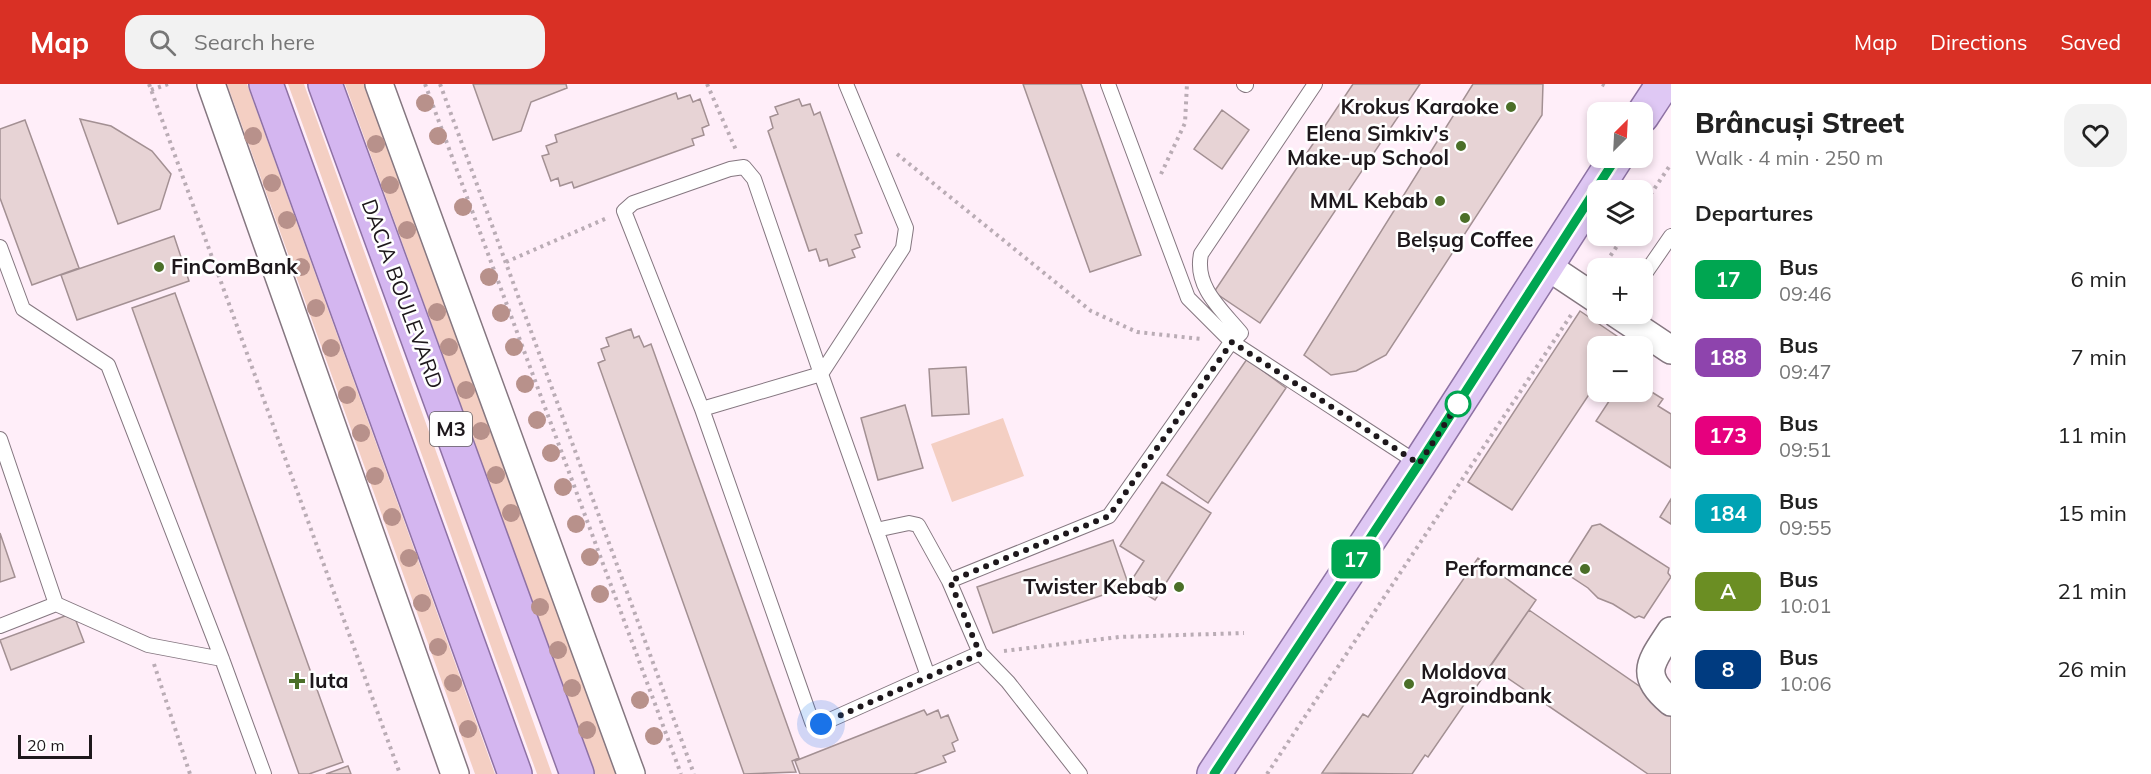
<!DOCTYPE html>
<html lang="en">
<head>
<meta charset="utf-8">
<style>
  body { margin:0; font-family:Mulish,sans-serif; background:#f2f2f2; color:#222; height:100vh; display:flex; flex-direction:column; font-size:22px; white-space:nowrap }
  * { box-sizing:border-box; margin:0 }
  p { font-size:20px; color:#767676 }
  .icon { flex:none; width:33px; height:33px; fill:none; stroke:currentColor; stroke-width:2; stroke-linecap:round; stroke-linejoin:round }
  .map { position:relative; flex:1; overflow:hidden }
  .drawer { display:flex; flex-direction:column; background:#fff; width:480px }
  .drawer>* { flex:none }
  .badge { padding:0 12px; border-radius:9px; font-size:21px; line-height:39px }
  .needle { width:39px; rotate:24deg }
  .controls { position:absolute; left:1587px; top:18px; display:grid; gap:12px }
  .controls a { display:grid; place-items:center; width:66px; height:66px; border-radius:12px; background:#fff; box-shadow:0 3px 9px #0003; font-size:30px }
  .scale { position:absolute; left:18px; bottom:15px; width:74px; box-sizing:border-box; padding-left:6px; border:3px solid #1e181c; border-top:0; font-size:16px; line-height:21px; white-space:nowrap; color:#1e181c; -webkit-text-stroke:4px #fff; paint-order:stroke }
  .you { position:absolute; width:30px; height:30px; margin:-15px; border:4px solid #fff; border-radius:50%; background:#1a73e8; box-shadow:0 0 0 9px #1a73e833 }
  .map>.badge { position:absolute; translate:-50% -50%; box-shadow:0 0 0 3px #fff }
  h2 { padding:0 24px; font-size:22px; line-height:54px }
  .round { display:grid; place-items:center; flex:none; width:63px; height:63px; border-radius:18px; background:#f2f2f2 }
  .headline { display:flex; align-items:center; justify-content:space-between; height:102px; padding:0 24px }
  h1 { font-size:28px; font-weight:800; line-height:45px }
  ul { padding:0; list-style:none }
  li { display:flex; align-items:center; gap:18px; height:78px; padding:0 24px }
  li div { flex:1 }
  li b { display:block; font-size:22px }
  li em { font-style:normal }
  li .badge { min-width:66px; font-weight:700; text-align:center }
  header { display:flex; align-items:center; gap:36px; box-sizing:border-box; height:84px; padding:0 30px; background:#d93025; color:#fff }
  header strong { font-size:28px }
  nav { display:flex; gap:33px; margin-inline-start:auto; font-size:21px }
  .search { width:420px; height:54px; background:#f2f2f2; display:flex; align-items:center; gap:15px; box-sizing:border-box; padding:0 21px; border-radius:18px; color:#767676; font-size:22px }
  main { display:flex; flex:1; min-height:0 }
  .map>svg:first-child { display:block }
  .green { fill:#f4cfc3 }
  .building { fill:#e7d3d5; stroke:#a39093; stroke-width:1.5 }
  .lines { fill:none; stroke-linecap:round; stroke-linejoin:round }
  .service-casing { stroke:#857780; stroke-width:16 }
  .minor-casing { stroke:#857780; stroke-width:30 }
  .primary-casing { stroke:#8e72a4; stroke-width:36 }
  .trunk-casing { stroke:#8e72a4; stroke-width:36 }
  .path { stroke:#baacb5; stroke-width:4; stroke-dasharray:3 4.5; stroke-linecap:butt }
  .service { stroke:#fff; stroke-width:14 }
  .minor { stroke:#fff; stroke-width:27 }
  .primary { stroke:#dfc8f4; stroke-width:33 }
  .trunk { stroke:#d4b6f0; stroke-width:33 }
  .tree { fill:#b8918b }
  .line-casing { stroke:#fff; stroke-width:14 }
  .line { stroke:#00a651; stroke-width:9 }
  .walk { stroke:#1e181c; stroke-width:6; stroke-dasharray:0 10.8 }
  .poi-dot { fill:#4b6f28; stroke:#fff; stroke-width:2 }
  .stop-dot { fill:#fff; stroke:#00a651; stroke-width:3 }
  .labels { text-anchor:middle; stroke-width:5; stroke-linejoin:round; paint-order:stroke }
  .shield { fill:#fff; stroke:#625d60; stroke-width:1.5 }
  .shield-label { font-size:20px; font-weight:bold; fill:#1e181c }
  .poi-label { font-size:21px; font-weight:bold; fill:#1e181c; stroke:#fff; text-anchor:end }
  .street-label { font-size:21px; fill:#1e181c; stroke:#fff }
</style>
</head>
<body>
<header>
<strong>Map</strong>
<div class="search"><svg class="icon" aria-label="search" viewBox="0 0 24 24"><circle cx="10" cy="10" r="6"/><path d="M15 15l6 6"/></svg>Search here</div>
<nav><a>Map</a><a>Directions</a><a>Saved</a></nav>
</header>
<main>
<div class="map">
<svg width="1671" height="690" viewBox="0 0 1671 690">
  <rect width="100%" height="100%" fill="#ffeef9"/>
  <!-- green -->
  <path class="green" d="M227 0H247L495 690H475Z
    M288 0H304L552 690H537Z
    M345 0H367L616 690H594Z
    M1003 334 1024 392 952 418 931 360Z"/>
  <!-- building -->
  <path class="building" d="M473 0H566L567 4 531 18 521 47 493 56Z
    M1023 0H1081L1141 171 1090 188Z
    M1353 0H1420L1260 239 1214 208Z
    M1473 0H1543L1542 31 1386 271 1356 287 1331 291 1304 271Z
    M676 9 678 15 690 11 693 18 700 15 709 41 702 44 704 51 692 55 694 61 574 104 572 98 560 102 558 94 551 97 542 72 549 70 546 62 557 58 555 51Z
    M799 15 802 22 810 20 814 31 820 28 862 149 855 151 860 163 852 166 855 173 829 182 827 175 820 177 816 165 809 167 768 47 773 44 770 33 778 30 775 23Z
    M1222 26 1249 46 1222 85 1194 65Z
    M80 35 111 42 152 67 171 90 160 125 118 140Z
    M25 36 79 184 32 201 0 114V45Z
    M174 152 189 197 77 236 61 191Z
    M175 209 343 678 309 690H299L132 224Z
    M1580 227 1624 257 1620 262H1598V297L1512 426 1468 398Z
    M631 245 634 254 639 252 644 263 651 260 799 674 792 677 796 688 744 690 598 279 605 276 601 265 609 262 606 254Z
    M1247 275 1286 304 1208 419 1167 391Z
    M966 283 969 330 932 332 929 285Z
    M1642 302 1663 315 1658 322 1671 330V384L1596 337 1615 308H1642Z
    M905 321 923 384 878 396 861 334Z
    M1162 398 1211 429 1155 516 1129 500 1144 477 1120 462Z
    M1671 415V440L1660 433Z
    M1600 440 1669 484 1668 489 1671 493 1644 534 1639 532 1635 534 1613 520 1598 514 1588 504 1567 490 1566 483 1592 442Z
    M0 449 15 493 0 498Z
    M1113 456 1129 502 993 549 977 503Z
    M1478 474 1536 516 1428 673 1425 671 1412 690 1322 689 1363 630 1368 633Z
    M1529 526 1671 624V690H1648L1490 582Z
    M73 529 84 558 11 586 0 556Z
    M924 626 927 631 938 626 941 634 948 631 958 656 952 659 955 667 943 672 946 678 914 690H800L795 677Z
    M348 682 351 690H326Z"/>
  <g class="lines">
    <defs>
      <path id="service" d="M846 0 906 144 903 164 821 290 928 592 980 569 1008 598 1080 690
        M1108 0 1188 214 1232 258 1419 380
        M1244 0 1246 1
        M744 83 754 95 821 290 702 325 624 127 633 119 730 85Z
        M0 163 23 225 108 281 222 575 264 690
        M1642 194 1671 152
        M702 325 812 638 821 640 928 592
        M0 355 56 520
        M876 446 909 439 918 441 949 497 980 569
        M949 497 1109 432 1229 261 1241 249C1222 226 1194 203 1201 170L1315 0
        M0 542 56 520 148 561 222 575"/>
      <path id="minor" d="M211 0 455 690
        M379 0 631 690
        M1547 182 1598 216
        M1617 230 1671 266
        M1671 547C1651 578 1638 590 1671 618"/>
      <path id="primary" d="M1642 32 1663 0
        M1214 690 1419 380 1616 74"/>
      <path id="trunk" d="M266 0 515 690
        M325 0 577 690"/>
    </defs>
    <!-- service casing -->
    <use href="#service" class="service-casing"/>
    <!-- minor casing -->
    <use href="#minor" class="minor-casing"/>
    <!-- primary casing -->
    <use href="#primary" class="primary-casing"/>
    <!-- trunk casing -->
    <use href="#trunk" class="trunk-casing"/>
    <!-- path -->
    <path class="path" d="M149 0 400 690
      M425 0 681 690
      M440 0 694 690
      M707 0 736 66
      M1602 0 1606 2
      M151 6 168 0
      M897 70 1091 227 1137 248 1201 255
      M1161 90 1185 39 1187 0
      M1642 123 1671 80
      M506 178 607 134
      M1602 184 1624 152
      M1004 567 1119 553 1244 549
      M154 580 190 690
      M1267 690 1573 228"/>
    <!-- service -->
    <use href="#service" class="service"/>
    <!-- minor -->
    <use href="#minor" class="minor"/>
    <!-- primary -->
    <use href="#primary" class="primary"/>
    <!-- trunk -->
    <use href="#trunk" class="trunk"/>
  </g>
  <!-- trees -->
  <g class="tree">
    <circle cx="425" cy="19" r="9"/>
    <circle cx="253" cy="52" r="9"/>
    <circle cx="438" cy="52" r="9"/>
    <circle cx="376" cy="60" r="9"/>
    <circle cx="272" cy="99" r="9"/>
    <circle cx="390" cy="101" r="9"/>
    <circle cx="463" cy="123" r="9"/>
    <circle cx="287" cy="136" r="9"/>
    <circle cx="407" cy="146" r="9"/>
    <circle cx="301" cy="183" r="9"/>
    <circle cx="489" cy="193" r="9"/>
    <circle cx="316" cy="224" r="9"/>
    <circle cx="437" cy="228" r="9"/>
    <circle cx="501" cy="229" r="9"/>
    <circle cx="449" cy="263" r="9"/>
    <circle cx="514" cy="263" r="9"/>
    <circle cx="331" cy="264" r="9"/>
    <circle cx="525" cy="300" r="9"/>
    <circle cx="466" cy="306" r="9"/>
    <circle cx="347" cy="311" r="9"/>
    <circle cx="537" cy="336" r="9"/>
    <circle cx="481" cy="347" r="9"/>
    <circle cx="361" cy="349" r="9"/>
    <circle cx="551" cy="369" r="9"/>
    <circle cx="496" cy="391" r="9"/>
    <circle cx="375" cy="392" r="9"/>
    <circle cx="563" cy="403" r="9"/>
    <circle cx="511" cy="429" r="9"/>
    <circle cx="392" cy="433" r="9"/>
    <circle cx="576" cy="440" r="9"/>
    <circle cx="590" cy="473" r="9"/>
    <circle cx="409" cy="474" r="9"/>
    <circle cx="600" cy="510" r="9"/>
    <circle cx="422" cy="519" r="9"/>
    <circle cx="540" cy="523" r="9"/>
    <circle cx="438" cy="563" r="9"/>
    <circle cx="558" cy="566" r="9"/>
    <circle cx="453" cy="599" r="9"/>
    <circle cx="572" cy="604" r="9"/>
    <circle cx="640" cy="616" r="9"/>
    <circle cx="468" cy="645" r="9"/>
    <circle cx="587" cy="646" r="9"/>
    <circle cx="654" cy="652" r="9"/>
  </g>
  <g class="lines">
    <defs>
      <path id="line" d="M1214 690 1419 380 1616 74"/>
    </defs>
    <!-- line casing -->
    <use href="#line" class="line-casing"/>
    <!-- line -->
    <use href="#line" class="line"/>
    <!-- walk -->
    <path class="walk" d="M821 640 980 570 950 497 1109 432 1232 258 1419 380 1459 318 1458 320"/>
  </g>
  <!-- markers -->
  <g class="poi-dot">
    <circle cx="1511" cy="23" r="6"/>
    <circle cx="1461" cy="62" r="6"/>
    <circle cx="1440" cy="117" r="6"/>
    <circle cx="1465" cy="134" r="6"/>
    <circle cx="159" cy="183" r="6"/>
    <circle cx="1585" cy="485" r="6"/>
    <circle cx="1179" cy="503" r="6"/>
    <path d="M294 588h6v6h6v6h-6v6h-6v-6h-6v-6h6z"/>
    <circle cx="1409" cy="600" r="6"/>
  </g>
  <circle class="stop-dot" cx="1458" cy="320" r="12"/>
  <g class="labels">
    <!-- shield labels -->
    <rect class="shield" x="430" y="328" width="42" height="34" rx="4.5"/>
    <g class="shield-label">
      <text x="451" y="352">M3</text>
    </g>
    <!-- poi labels -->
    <g class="poi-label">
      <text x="1499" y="30">Krokus Karaoke</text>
      <text x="1449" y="57">Elena Simkiv's<tspan x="1449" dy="24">Make-up School</tspan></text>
      <text x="1428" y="124">MML Kebab</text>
      <text x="1465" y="163" text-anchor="middle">Belșug Coffee</text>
      <text x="171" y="190" text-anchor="start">FinComBank</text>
      <text x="1573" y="492">Performance</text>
      <text x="1167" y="510">Twister Kebab</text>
      <text x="1421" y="595" text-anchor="start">Moldova<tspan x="1421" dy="24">Agroindbank</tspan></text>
      <text x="309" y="604" text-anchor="start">Iuta</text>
    </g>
    <!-- street labels -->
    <g class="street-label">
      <text transform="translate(402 210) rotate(70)" y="7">DACIA BOULEVARD</text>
    </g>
  </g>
</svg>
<div class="controls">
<a><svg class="needle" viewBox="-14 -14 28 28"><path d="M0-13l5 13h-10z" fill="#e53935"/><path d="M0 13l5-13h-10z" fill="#767676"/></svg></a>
<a><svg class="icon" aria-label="layers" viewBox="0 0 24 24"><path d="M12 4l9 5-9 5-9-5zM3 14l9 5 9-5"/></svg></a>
<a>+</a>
<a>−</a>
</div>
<div class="scale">20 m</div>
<div class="you" style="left:821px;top:640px"></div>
<b class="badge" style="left:1356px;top:475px;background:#00a651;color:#fff">17</b>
</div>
<section class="drawer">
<div class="headline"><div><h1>Brâncuși Street</h1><p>Walk · 4 min · 250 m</p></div><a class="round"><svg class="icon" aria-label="heart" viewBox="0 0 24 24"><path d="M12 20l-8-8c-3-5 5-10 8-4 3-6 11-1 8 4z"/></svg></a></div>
<h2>Departures</h2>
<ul>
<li><span class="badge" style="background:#00a651;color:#fff">17</span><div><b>Bus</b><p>09:46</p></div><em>6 min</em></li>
<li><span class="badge" style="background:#8e44ad;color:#fff">188</span><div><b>Bus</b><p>09:47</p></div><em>7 min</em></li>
<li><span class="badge" style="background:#e6007e;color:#fff">173</span><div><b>Bus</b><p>09:51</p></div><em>11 min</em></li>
<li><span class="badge" style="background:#00a3b4;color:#fff">184</span><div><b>Bus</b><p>09:55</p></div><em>15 min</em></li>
<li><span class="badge" style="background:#6b8e23;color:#fff">A</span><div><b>Bus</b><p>10:01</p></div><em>21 min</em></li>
<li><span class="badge" style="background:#003b80;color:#fff">8</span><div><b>Bus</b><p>10:06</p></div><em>26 min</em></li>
</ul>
</section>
</main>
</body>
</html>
